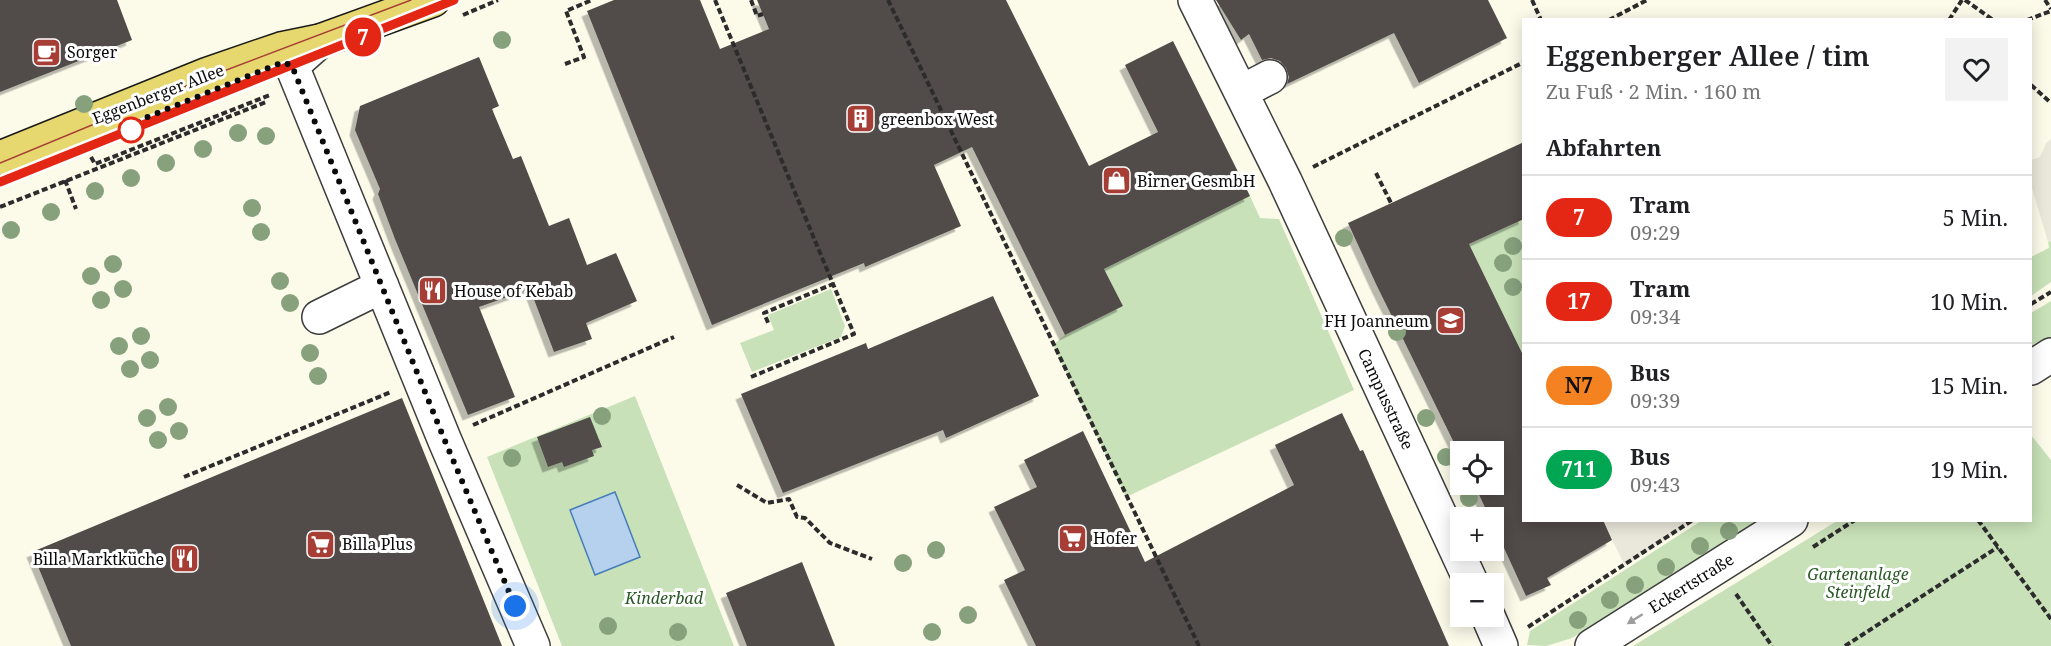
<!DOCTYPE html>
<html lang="de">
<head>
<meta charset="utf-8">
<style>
  body { margin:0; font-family:"Noto Serif",serif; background:#f2f2f2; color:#202124; height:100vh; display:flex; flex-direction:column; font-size:22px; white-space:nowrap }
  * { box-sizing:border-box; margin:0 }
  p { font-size:20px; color:#757577 }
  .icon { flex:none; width:33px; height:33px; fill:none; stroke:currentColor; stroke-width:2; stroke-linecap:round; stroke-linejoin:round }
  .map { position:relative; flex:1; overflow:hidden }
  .drawer { position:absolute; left:1522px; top:18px; width:510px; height:504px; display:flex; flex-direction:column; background:#fff; border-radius:0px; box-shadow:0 3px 15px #0003 }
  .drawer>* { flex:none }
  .badge { padding:0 12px; border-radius:20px; font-size:21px; line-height:39px }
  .buttons { position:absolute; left:1450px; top:441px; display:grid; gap:12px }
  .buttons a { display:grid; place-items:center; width:54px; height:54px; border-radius:0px; background:#fff; box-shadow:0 3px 15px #0003; font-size:30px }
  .you { position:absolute; width:30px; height:30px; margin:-15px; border:4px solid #fff; border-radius:50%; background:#1a73e8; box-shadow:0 0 0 9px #1a73e833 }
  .map>.badge { position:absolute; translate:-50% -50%; box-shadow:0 0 0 3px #fff }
  h2 { padding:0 24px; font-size:22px; line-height:54px }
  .round { display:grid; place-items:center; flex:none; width:63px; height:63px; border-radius:0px; background:#f2f2f2 }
  .headline { display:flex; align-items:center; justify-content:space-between; height:102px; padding:0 24px }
  h1 { font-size:28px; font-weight:600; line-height:45px }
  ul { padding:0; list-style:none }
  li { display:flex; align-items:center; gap:18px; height:84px; padding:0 24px; border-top:2px solid #e0e0e0 }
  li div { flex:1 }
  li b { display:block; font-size:22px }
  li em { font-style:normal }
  li .badge { min-width:66px; font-weight:700; text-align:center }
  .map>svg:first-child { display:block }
  .green { fill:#c8e1b8 }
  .plaza { fill:#eae8db }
  .water { fill:#b5d1ed; stroke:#457dba; stroke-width:1.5 }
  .building { fill:#514c48; filter:url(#shadow) }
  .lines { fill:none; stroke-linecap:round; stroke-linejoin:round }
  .minor-casing { stroke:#3d3d3d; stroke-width:36 }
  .major-casing { stroke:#1b1b1b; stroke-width:36 }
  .path { stroke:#2c2c2c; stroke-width:4; stroke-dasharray:6 3; stroke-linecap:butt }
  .minor { stroke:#fff; stroke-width:33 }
  .major { stroke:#e6d86f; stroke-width:33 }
  .tram { stroke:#a73e35; stroke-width:1.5 }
  .tree { fill:#87a17d }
  .oneway { fill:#9d9d9d }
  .line-casing { stroke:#fff; stroke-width:14 }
  .line { stroke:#e42714; stroke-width:9 }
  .walk { stroke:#0a0a0a; stroke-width:6; stroke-dasharray:0 10.8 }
  .stop-dot { fill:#fff; stroke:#e42714; stroke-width:3 }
  .labels { text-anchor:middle; stroke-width:6; stroke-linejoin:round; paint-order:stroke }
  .poi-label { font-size:16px; fill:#0a0a0a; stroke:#fff; text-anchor:start }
  .street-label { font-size:16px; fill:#0a0a0a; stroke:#fff }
  .park-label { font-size:16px; font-style:italic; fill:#285824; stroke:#fff }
</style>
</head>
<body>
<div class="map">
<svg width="2051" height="646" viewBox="0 0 2051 646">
  <defs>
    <filter id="shadow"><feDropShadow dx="-5.5" dy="5.5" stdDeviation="0" flood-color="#0004"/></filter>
  </defs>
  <rect width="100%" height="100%" fill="#fcfbea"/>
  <!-- green -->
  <path class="green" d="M1250 196 1260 218 1279 219 1354 390 1126 497 1053 345 1065 335 1123 306 1104 269Z
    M1524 219V357L1469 244Z
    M2051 241V282L2031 296V257L2049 248 2048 242Z
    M831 289 845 326 841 337 752 372 740 343 774 330 768 315Z
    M2051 301V342L2031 355V313Z
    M635 396 734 646H562L487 457Z
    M2031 435 2051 460V646H1633L1837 521 2031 520Z
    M1701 521H1763L1572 638 1546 646 1527 645 1530 631Z"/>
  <!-- plaza -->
  <path class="plaza" d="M2051 139V241L2048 242 2031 185V160L2040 157 2046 143Z
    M1603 521H1693L1625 566Z"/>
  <!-- water -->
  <path class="water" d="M615 492 640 557 595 575 570 510Z"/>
  <!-- building -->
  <path class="building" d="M0 0H117L132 40 0 92Z
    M614 0H700L720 49 769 29 757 0H1006L1089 166 1158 132 1125 65 1173 41 1250 196 1104 269 1123 306 1065 335 972 147 934 165 961 226 865 267 864 263 712 325 587 11Z
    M1216 0H1488L1507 38 1419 83 1394 33 1287 84 1289 77 1286 68 1280 61 1271 58 1262 60 1249 34 1241 40Z
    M479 57 499 106 492 109 513 159 521 156 549 226 569 218 587 265 616 253 637 301 586 323 592 339 554 352 530 289 479 307 515 397 468 415 395 239 378 194 380 189 355 130 360 106Z
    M1524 142V219L1469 244 1524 357V520H1603L1612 540 1547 578 1551 585 1526 596 1494 526V518H1490L1474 484H1494V452H1461V457L1376 284 1348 223Z
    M993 296 1039 396 946 438 943 430 783 493 741 394 866 343 868 349Z
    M402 398 502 646H71L32 552Z
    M1342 413 1360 451 1363 450 1449 646H1036L1004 580 1025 570 994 507 1037 487 1024 460 1083 431 1145 562 1294 485 1275 445Z
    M590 417 602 447 592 450 594 456 564 467 562 462 548 467 537 437Z
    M802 562 835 646H747L726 593Z"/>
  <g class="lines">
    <defs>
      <path id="minor" d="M1195 0 1285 181 1472 584
        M320 41 292 66 445 441 533 646
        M1241 92 1270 77
        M319 317 382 286
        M2031 368 2051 355
        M1488 616 1501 646
        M1592 646 1791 520"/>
      <path id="major" d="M0 158 208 74 281 49 320 41 433 0"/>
    </defs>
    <!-- minor casing -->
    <use href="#minor" class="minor-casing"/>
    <!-- major casing -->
    <use href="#major" class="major-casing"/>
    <!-- path -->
    <path class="path" d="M715 0 833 284 764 313 769 325
      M751 0 757 16 763 14
      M888 0 1199 646
      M1532 0 1541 20
      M1965 0 1993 20
      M2045 0 2051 9
      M463 15 498 0
      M1609 20 1647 0
      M1949 20 1962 0
      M2027 20 2051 11
      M565 64 584 57 566 11 592 0
      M2031 85 2051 103
      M91 157 95 164 270 95
      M1313 167 1524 62
      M1376 173 1391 203
      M65 180 76 209
      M0 207 266 102
      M2031 304 2051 292
      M751 377 854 334 833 284
      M473 425 674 337
      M184 477 391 392
      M737 485 767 503 789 499 797 517 805 518 830 543 872 559
      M1978 520 2051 619
      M1813 547 1855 520
      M1736 594 1772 646
      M1528 627 1693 520
      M1845 646 1998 547"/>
    <!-- minor -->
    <use href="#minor" class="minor"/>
    <!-- major -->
    <use href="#major" class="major"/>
    <!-- tram -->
    <path class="tram" d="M0 163 208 77 411 0
      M0 182 454 0"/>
  </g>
  <!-- trees -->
  <g class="tree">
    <circle cx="502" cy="40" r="9"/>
    <circle cx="84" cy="104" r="9"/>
    <circle cx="238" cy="133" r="9"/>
    <circle cx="266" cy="136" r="9"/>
    <circle cx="203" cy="149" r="9"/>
    <circle cx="166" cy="163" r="9"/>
    <circle cx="131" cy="178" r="9"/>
    <circle cx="95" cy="191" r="9"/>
    <circle cx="252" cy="208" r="9"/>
    <circle cx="51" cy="212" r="9"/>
    <circle cx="11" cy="230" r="9"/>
    <circle cx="261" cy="232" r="9"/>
    <circle cx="1344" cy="238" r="9"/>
    <circle cx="1513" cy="246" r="9"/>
    <circle cx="1503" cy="263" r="9"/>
    <circle cx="113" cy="264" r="9"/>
    <circle cx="91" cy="276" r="9"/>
    <circle cx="280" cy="281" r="9"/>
    <circle cx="1513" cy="287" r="9"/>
    <circle cx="123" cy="289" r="9"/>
    <circle cx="101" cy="300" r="9"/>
    <circle cx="290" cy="303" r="9"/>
    <circle cx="1397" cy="332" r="9"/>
    <circle cx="141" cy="336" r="9"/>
    <circle cx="119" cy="346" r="9"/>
    <circle cx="310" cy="353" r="9"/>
    <circle cx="150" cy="360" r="9"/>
    <circle cx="130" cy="369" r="9"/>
    <circle cx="318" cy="376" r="9"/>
    <circle cx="168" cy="407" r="9"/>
    <circle cx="602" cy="416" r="9"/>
    <circle cx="147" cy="418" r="9"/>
    <circle cx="1426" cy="418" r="9"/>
    <circle cx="179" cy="431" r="9"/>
    <circle cx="158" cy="440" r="9"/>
    <circle cx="1446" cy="457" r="9"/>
    <circle cx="512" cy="458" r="9"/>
    <circle cx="1469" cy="498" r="9"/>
    <circle cx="1729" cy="531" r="9"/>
    <circle cx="1700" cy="546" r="9"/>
    <circle cx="936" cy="550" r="9"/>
    <circle cx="903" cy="563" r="9"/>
    <circle cx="1666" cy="567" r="9"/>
    <circle cx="1635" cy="585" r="9"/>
    <circle cx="1610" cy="600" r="9"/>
    <circle cx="968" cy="615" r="9"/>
    <circle cx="1578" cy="620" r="9"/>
    <circle cx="608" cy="626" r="9"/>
    <circle cx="678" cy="632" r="9"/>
    <circle cx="932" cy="632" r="9"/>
  </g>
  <!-- one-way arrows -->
  <defs><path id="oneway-solid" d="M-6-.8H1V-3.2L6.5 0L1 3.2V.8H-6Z" transform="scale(1.5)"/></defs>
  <use class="oneway" href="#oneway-solid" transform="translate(1635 619) rotate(148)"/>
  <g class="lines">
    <defs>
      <path id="line" d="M0 182 454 0"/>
    </defs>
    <!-- line casing -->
    <use href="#line" class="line-casing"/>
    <!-- line -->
    <use href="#line" class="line"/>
    <!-- walk -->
    <path class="walk" d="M131 130 140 120 283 62 292 66 445 441 515 606"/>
  </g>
  <!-- icons -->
  <defs>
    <symbol id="cafe-square" viewBox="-11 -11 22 22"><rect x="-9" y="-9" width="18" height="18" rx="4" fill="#a73e35" stroke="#fff"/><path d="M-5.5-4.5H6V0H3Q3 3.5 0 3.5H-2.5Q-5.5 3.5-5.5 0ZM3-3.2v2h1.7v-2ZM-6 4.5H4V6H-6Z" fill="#fff"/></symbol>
    <symbol id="building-square" viewBox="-11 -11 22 22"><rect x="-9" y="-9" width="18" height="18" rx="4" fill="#a73e35" stroke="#fff"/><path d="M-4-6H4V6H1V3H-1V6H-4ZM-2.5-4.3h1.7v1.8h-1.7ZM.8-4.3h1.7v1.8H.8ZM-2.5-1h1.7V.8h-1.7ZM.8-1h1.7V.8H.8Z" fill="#fff"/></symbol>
    <symbol id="shop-square" viewBox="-11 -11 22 22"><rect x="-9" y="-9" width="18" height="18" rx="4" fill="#a73e35" stroke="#fff"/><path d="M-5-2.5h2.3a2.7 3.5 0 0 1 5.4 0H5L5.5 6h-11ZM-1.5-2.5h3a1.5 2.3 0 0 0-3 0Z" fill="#fff"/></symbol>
    <symbol id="restaurant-square" viewBox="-11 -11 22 22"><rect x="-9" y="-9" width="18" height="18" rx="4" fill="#a73e35" stroke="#fff"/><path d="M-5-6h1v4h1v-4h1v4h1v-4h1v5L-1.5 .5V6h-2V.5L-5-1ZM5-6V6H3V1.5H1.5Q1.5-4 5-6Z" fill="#fff"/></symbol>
    <symbol id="university-square" viewBox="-11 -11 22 22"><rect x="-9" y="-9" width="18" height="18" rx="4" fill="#a73e35" stroke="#fff"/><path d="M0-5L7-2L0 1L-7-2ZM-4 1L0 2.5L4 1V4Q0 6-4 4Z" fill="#fff"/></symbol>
    <symbol id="supermarket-square" viewBox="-11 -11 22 22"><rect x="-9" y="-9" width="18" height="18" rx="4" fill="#a73e35" stroke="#fff"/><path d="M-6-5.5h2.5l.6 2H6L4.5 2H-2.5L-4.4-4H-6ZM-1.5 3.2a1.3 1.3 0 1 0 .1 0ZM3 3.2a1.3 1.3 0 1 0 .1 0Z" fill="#fff"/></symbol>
  </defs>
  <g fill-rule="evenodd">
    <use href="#cafe-square" x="30" y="36" width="33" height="33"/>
    <use href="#building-square" x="844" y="102" width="33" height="33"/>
    <use href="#shop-square" x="1100" y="164" width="33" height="33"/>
    <use href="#restaurant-square" x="416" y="274" width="33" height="33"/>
    <use href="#university-square" x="1434" y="304" width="33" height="33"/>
    <use href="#supermarket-square" x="1056" y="522" width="33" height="33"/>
    <use href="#supermarket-square" x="304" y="528" width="33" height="33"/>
    <use href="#restaurant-square" x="168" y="542" width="33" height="33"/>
  </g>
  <!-- markers -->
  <circle class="stop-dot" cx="131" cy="130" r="12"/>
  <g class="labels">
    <!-- poi labels -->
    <g class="poi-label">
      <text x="67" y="58">Sorger</text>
      <text x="881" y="125">greenbox West</text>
      <text x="1137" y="187">Birner GesmbH</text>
      <text x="454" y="297">House of Kebab</text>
      <text x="1429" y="327" text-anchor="end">FH Joanneum</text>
      <text x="1093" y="544">Hofer</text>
      <text x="342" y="550">Billa Plus</text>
      <text x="164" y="565" text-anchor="end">Billa Marktküche</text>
    </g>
    <!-- street labels -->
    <g class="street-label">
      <text transform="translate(158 94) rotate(-21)" y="6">Eggenberger Allee</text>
      <text transform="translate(1386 399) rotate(65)" y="6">Campusstraße</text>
      <text transform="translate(1691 583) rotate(-32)" y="6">Eckertstraße</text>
    </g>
    <!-- park labels -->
    <g class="park-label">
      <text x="1858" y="580">Gartenanlage<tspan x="1858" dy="18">Steinfeld</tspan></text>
      <text x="664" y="604">Kinderbad</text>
    </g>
  </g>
</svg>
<div class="buttons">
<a><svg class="icon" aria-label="locate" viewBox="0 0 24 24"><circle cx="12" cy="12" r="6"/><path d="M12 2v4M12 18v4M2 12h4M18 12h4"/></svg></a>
<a>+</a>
<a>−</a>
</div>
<div class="you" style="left:515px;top:606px"></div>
<b class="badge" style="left:363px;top:37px;background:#e42714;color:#fff">7</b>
<section class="drawer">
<div class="headline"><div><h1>Eggenberger Allee / tim</h1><p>Zu Fuß · 2 Min. · 160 m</p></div><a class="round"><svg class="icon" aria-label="heart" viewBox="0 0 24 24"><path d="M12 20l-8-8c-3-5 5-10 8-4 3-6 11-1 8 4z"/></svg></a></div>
<h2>Abfahrten</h2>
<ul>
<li><span class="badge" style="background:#e42714;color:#fff">7</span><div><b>Tram</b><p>09:29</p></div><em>5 Min.</em></li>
<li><span class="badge" style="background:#e42714;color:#fff">17</span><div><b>Tram</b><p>09:34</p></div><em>10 Min.</em></li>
<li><span class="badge" style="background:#f58220;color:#111">N7</span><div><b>Bus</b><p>09:39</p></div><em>15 Min.</em></li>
<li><span class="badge" style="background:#00a651;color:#fff">711</span><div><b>Bus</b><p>09:43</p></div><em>19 Min.</em></li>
</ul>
</section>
</div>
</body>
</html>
